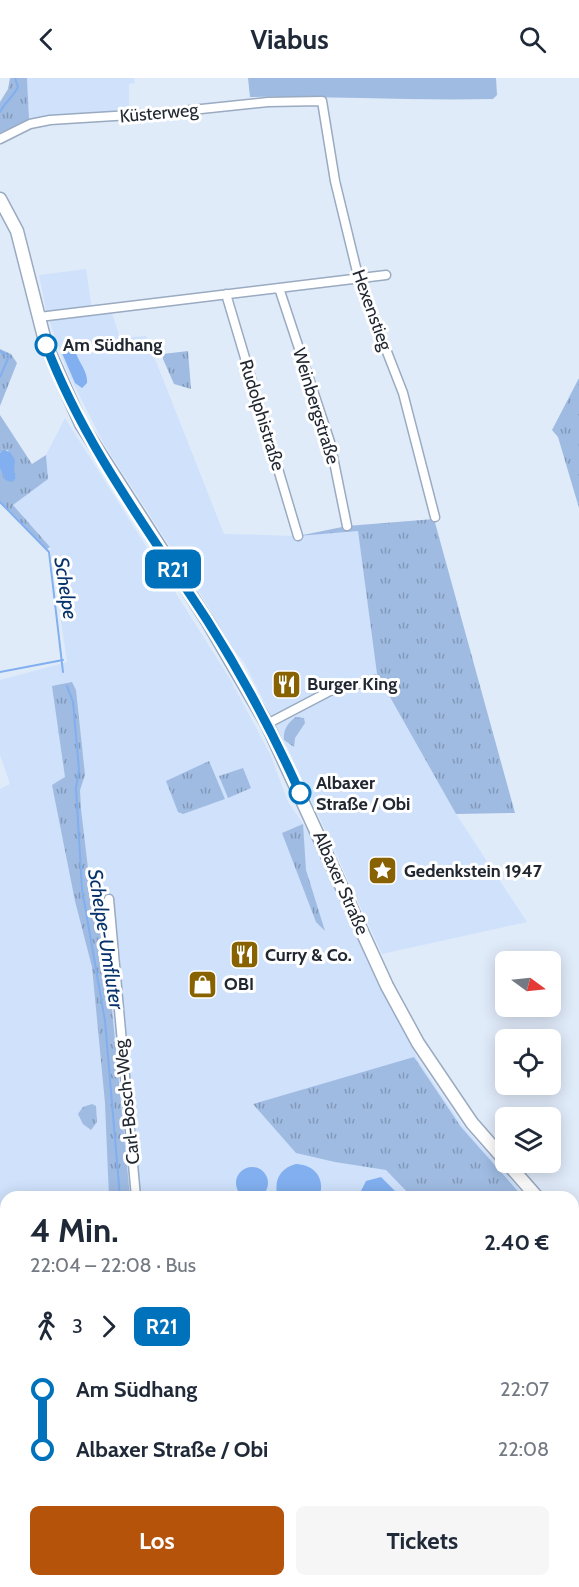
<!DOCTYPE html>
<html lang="de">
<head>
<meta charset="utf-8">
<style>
  body { margin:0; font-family:Cabin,sans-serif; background:#f6f6f7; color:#1f2937; height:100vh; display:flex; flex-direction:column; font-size:22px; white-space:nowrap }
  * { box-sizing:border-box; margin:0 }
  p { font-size:20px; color:#747a83 }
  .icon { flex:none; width:33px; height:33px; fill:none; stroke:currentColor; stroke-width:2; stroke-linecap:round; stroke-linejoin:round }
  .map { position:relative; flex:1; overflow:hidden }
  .details { position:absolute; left:0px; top:1113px; width:579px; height:396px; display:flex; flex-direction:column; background:#fff; border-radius:18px 18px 0 0; box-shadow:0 3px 15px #0003 }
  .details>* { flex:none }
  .badge { padding:0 12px; border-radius:9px; font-size:21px; line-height:39px }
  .needle { width:39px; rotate:105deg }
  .controls { position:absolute; left:495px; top:873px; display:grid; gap:12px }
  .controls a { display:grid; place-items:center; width:66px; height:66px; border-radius:9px; background:#fff; box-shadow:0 3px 15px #0003; font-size:30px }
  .map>.badge { position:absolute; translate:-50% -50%; box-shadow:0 0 0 3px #fff }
  .legs { display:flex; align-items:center; gap:9px; height:66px; padding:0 30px; font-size:20px }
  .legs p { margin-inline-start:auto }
  .summary { display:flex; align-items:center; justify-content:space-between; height:102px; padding:0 30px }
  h1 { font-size:33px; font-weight:800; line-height:45px }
  .action { display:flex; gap:12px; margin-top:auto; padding:12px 30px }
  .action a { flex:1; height:69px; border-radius:9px; background:#b45309; color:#fff; font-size:24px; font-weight:800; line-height:69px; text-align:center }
  .action a+a { background:#f6f6f7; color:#1f2937 }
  ul { padding:0 30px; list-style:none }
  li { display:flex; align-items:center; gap:21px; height:60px; font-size:22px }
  li i { display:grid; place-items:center; width:9px; height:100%; margin:0 8px; background:currentColor }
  li i::after { content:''; width:15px; height:15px; margin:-8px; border:4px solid; border-radius:50%; background:#fff }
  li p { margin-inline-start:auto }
  li:first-child i { background:linear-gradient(#0000 50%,currentColor 0) }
  li:last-child i { background:linear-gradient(currentColor 50%,#0000 0) }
  header { display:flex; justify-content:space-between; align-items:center; height:78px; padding:0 30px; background:#fff; font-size:27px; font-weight:800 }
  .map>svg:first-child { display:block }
  .built { fill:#cfe1fb }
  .industrial { fill:url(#industrial-furrows) }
  .grass { fill:url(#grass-tufts) }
  .garden { fill:#9fbbe2 }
  .water { fill:#81afef }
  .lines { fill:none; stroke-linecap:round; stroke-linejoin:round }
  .stream { stroke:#81afef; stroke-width:2 }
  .minor-casing { stroke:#99aac1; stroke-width:11 }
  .primary-casing { stroke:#99aac1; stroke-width:15 }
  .minor { stroke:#fff; stroke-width:8 }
  .primary { stroke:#fff; stroke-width:12 }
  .line-1-casing { stroke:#fff; stroke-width:14 }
  .line-1 { stroke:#0072bc; stroke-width:9 }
  .stop-1-dot { fill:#fff; stroke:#0072bc; stroke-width:3 }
  .labels { text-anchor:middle; stroke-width:6; stroke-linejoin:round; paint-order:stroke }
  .street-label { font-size:18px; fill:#222832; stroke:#fff }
  .stop-label { font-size:18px; font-weight:bold; fill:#222832; stroke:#fff; text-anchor:start }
  .poi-label { font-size:18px; font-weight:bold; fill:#222832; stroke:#fff; text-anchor:start }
  .water-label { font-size:20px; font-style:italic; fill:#06336b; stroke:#fff }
</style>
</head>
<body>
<header><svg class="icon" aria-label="back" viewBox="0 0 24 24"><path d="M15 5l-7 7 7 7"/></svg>Viabus<svg class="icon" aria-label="search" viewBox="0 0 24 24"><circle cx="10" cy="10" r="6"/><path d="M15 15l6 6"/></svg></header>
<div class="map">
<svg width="579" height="1509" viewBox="0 0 579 1509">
  <defs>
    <pattern id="industrial-furrows" width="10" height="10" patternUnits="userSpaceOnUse" patternTransform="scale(1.5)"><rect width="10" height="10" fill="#cfe1fb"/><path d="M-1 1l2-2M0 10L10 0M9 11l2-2" fill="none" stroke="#b1c1d8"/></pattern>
    <pattern id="grass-tufts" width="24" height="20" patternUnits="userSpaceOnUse" patternTransform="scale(1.5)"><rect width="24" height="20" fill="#9fbbe2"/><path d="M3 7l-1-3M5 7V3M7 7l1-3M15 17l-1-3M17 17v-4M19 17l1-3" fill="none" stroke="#8198b8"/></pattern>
  </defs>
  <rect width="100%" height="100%" fill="#e0ebfa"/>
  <!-- built -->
  <path class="built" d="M27 0H134L135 5 129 6V34L29 41Z
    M86 191 92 231 110 229 120 260 146 258 224 456 298 458 358 452 377 596 456 736 527 844 382 876 289 673 244 584 227 564 208 528 104 366 68 295 47 237 39 197Z
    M65 340 230 601 271 678 288 724 314 761 354 853 419 983 463 1048 527 1119H6V1492L0 1490V711L10 706 0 677V602L67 584 50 469 13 427 48 401 46 377Z
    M573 1165 579 1170V1273L573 1278Z
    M573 1294 579 1302V1329L573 1327Z
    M579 1344V1509H542L544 1503H573V1371Z
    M63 1503H159L158 1509H94Z"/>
  <!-- industrial -->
  <path class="industrial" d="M573 1327 579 1329V1344L573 1371Z
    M318 1503H544L542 1509H317Z"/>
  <!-- grass -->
  <path class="grass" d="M10 0H27L29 41 0 55V24L8 11Z
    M0 271 11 276 17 285 0 328Z
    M188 273 191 311 174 306 163 281V276Z
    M579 300V430L558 359 552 352Z
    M0 337 32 386 46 377 48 401 13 427 50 469 47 471 0 423V389L5 402 16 400 8 372 0 375Z
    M434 441 515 735 456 736 377 596 358 453 298 458 347 448Z
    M72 604 76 612 85 697 80 712 81 731 91 816 98 814 102 827 130 1119H109L105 1025 92 889 75 823 52 707 65 699 52 608Z
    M296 639 304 640 305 645 295 660 294 669 284 662C283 652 288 644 296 639Z
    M209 683 225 721 183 736 178 734 166 703Z
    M243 690 251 710 228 720 219 698Z
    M303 746 306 792 325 853 316 844 282 755Z
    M414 979 461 1049 523 1119H412L386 1092 335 1084 296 1075 253 1026Z
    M92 1026 96 1028 97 1044 91 1052 83 1046 78 1036 83 1029Z
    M579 1271V1302L573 1294V1275Z"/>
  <!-- garden -->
  <path class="garden" d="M248 0H496L497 17 493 21C412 23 331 18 250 19Z"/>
  <!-- water -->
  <path class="water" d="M66 267 75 272C78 284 88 293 87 305L82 310 75 305 62 275Z
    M4 372 10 374 15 382 14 391 16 400 12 404 5 402 0 390V375Z
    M296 1086C315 1087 326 1101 319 1119H278C273 1103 280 1090 296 1086Z
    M236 1105a16 16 0 1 1 32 0a16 16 0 1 1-32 0Z
    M381 1099 401 1119H358L366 1103Z"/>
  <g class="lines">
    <!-- stream -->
    <path class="stream" d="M0 34C5 24 13 19 18 9L15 0
      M0 273 9 278 0 299
      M0 424 49 474 63 594
      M0 594 63 582
      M67 608 73 624 79 692 76 710 82 811 105 943 120 1119
      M574 1283 579 1284"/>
    <defs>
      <path id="minor" d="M0 61 30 46 50 42 163 35 268 24 322 23 335 103 359 202 403 315 435 439
        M279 210 330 364 347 448
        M226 216 298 458
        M39 239 386 197
        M267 646 330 613 375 602
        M109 821 136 1119
        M0 1146 6 1147
        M573 1266H579
        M0 1361 6 1363"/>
      <path id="primary" d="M0 121 17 153 46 267 81 346 208 544 267 646 387 908 418 965 472 1045 537 1119
        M573 1152 579 1158"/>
    </defs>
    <!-- minor casing -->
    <use href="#minor" class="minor-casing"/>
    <!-- primary casing -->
    <use href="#primary" class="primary-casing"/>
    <!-- minor -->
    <use href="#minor" class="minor"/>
    <!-- primary -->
    <use href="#primary" class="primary"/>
  </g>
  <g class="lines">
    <defs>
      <path id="line-1" d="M46 267C84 367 149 453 207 542 242 597 273 655 300 715"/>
    </defs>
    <!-- line-1 casing -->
    <use href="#line-1" class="line-1-casing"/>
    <!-- line-1 -->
    <use href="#line-1" class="line-1"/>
  </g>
  <!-- icons -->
  <defs>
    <symbol id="restaurant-square" viewBox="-11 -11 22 22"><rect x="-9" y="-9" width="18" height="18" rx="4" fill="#886200" stroke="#fff"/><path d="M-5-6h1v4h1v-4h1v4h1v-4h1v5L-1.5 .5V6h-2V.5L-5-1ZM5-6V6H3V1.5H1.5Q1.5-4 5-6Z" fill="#fff"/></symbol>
    <symbol id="sight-square" viewBox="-11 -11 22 22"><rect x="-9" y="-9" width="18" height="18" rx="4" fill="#886200" stroke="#fff"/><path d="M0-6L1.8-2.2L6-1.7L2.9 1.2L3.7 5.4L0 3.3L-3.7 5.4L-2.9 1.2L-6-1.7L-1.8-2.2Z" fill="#fff"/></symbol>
    <symbol id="shop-square" viewBox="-11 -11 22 22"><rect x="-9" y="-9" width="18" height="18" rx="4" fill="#886200" stroke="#fff"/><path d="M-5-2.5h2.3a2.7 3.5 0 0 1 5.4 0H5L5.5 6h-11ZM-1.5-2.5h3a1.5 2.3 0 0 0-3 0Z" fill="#fff"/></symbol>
  </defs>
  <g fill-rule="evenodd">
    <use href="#restaurant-square" x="270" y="590" width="33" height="33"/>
    <use href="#sight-square" x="366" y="776" width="33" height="33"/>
    <use href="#restaurant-square" x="228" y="860" width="33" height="33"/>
    <use href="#shop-square" x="186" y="890" width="33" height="33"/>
  </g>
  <!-- markers -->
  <g class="stop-1-dot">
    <circle cx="46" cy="267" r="10"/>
    <circle cx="300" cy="715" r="10"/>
  </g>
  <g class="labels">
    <!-- street labels -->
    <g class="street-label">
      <text transform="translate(159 35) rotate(-5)" y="6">Küsterweg</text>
      <text transform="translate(372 232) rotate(70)" y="6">Hexenstieg</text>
      <text transform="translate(316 328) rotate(73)" y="6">Weinbergstraße</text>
      <text transform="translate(262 337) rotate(73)" y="6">Rudolphistraße</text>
      <text transform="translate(341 805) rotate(66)" y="6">Albaxer Straße</text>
      <text transform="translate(127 1024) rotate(-96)" y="6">Carl-Bosch-Weg</text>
    </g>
    <!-- stop labels -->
    <g class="stop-label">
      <text x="63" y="273">Am Südhang</text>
      <text x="316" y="711">Albaxer<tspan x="316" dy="21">Straße / Obi</tspan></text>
    </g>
    <!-- poi labels -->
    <g class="poi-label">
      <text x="307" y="612">Burger King</text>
      <text x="404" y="799">Gedenkstein 1947</text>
      <text x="265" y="883">Curry &amp; Co.</text>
      <text x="224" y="912">OBI</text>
    </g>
    <!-- water labels -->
    <g class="water-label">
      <text transform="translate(66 510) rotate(81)" y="7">Schelpe</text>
      <text transform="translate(106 861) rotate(81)" y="7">Schelpe-Umfluter</text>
    </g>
  </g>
</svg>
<div class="controls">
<a><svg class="needle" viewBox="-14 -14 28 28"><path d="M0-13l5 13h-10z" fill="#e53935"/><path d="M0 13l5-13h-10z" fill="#747a83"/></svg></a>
<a><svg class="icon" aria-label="locate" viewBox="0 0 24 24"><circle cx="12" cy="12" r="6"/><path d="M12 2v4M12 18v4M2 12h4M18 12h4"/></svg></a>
<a><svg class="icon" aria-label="layers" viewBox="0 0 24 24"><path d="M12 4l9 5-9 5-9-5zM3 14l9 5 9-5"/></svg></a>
</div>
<b class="badge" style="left:173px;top:491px;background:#0072bc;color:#fff">R21</b>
<section class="details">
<div class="summary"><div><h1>4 Min.</h1><p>22:04 – 22:08 · Bus</p></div><b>2.40 €</b></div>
<div class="legs"><svg class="icon" aria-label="walk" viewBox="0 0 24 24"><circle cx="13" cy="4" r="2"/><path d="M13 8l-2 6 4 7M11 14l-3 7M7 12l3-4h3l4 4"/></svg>3<svg class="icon" aria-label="forward" viewBox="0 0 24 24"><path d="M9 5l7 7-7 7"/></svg><b class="badge" style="background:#0072bc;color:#fff">R21</b></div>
<ul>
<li><i style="color:#0072bc"></i><b>Am Südhang</b><p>22:07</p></li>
<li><i style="color:#0072bc"></i><b>Albaxer Straße / Obi</b><p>22:08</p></li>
</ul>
<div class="action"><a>Los</a><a>Tickets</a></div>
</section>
</div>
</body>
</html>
